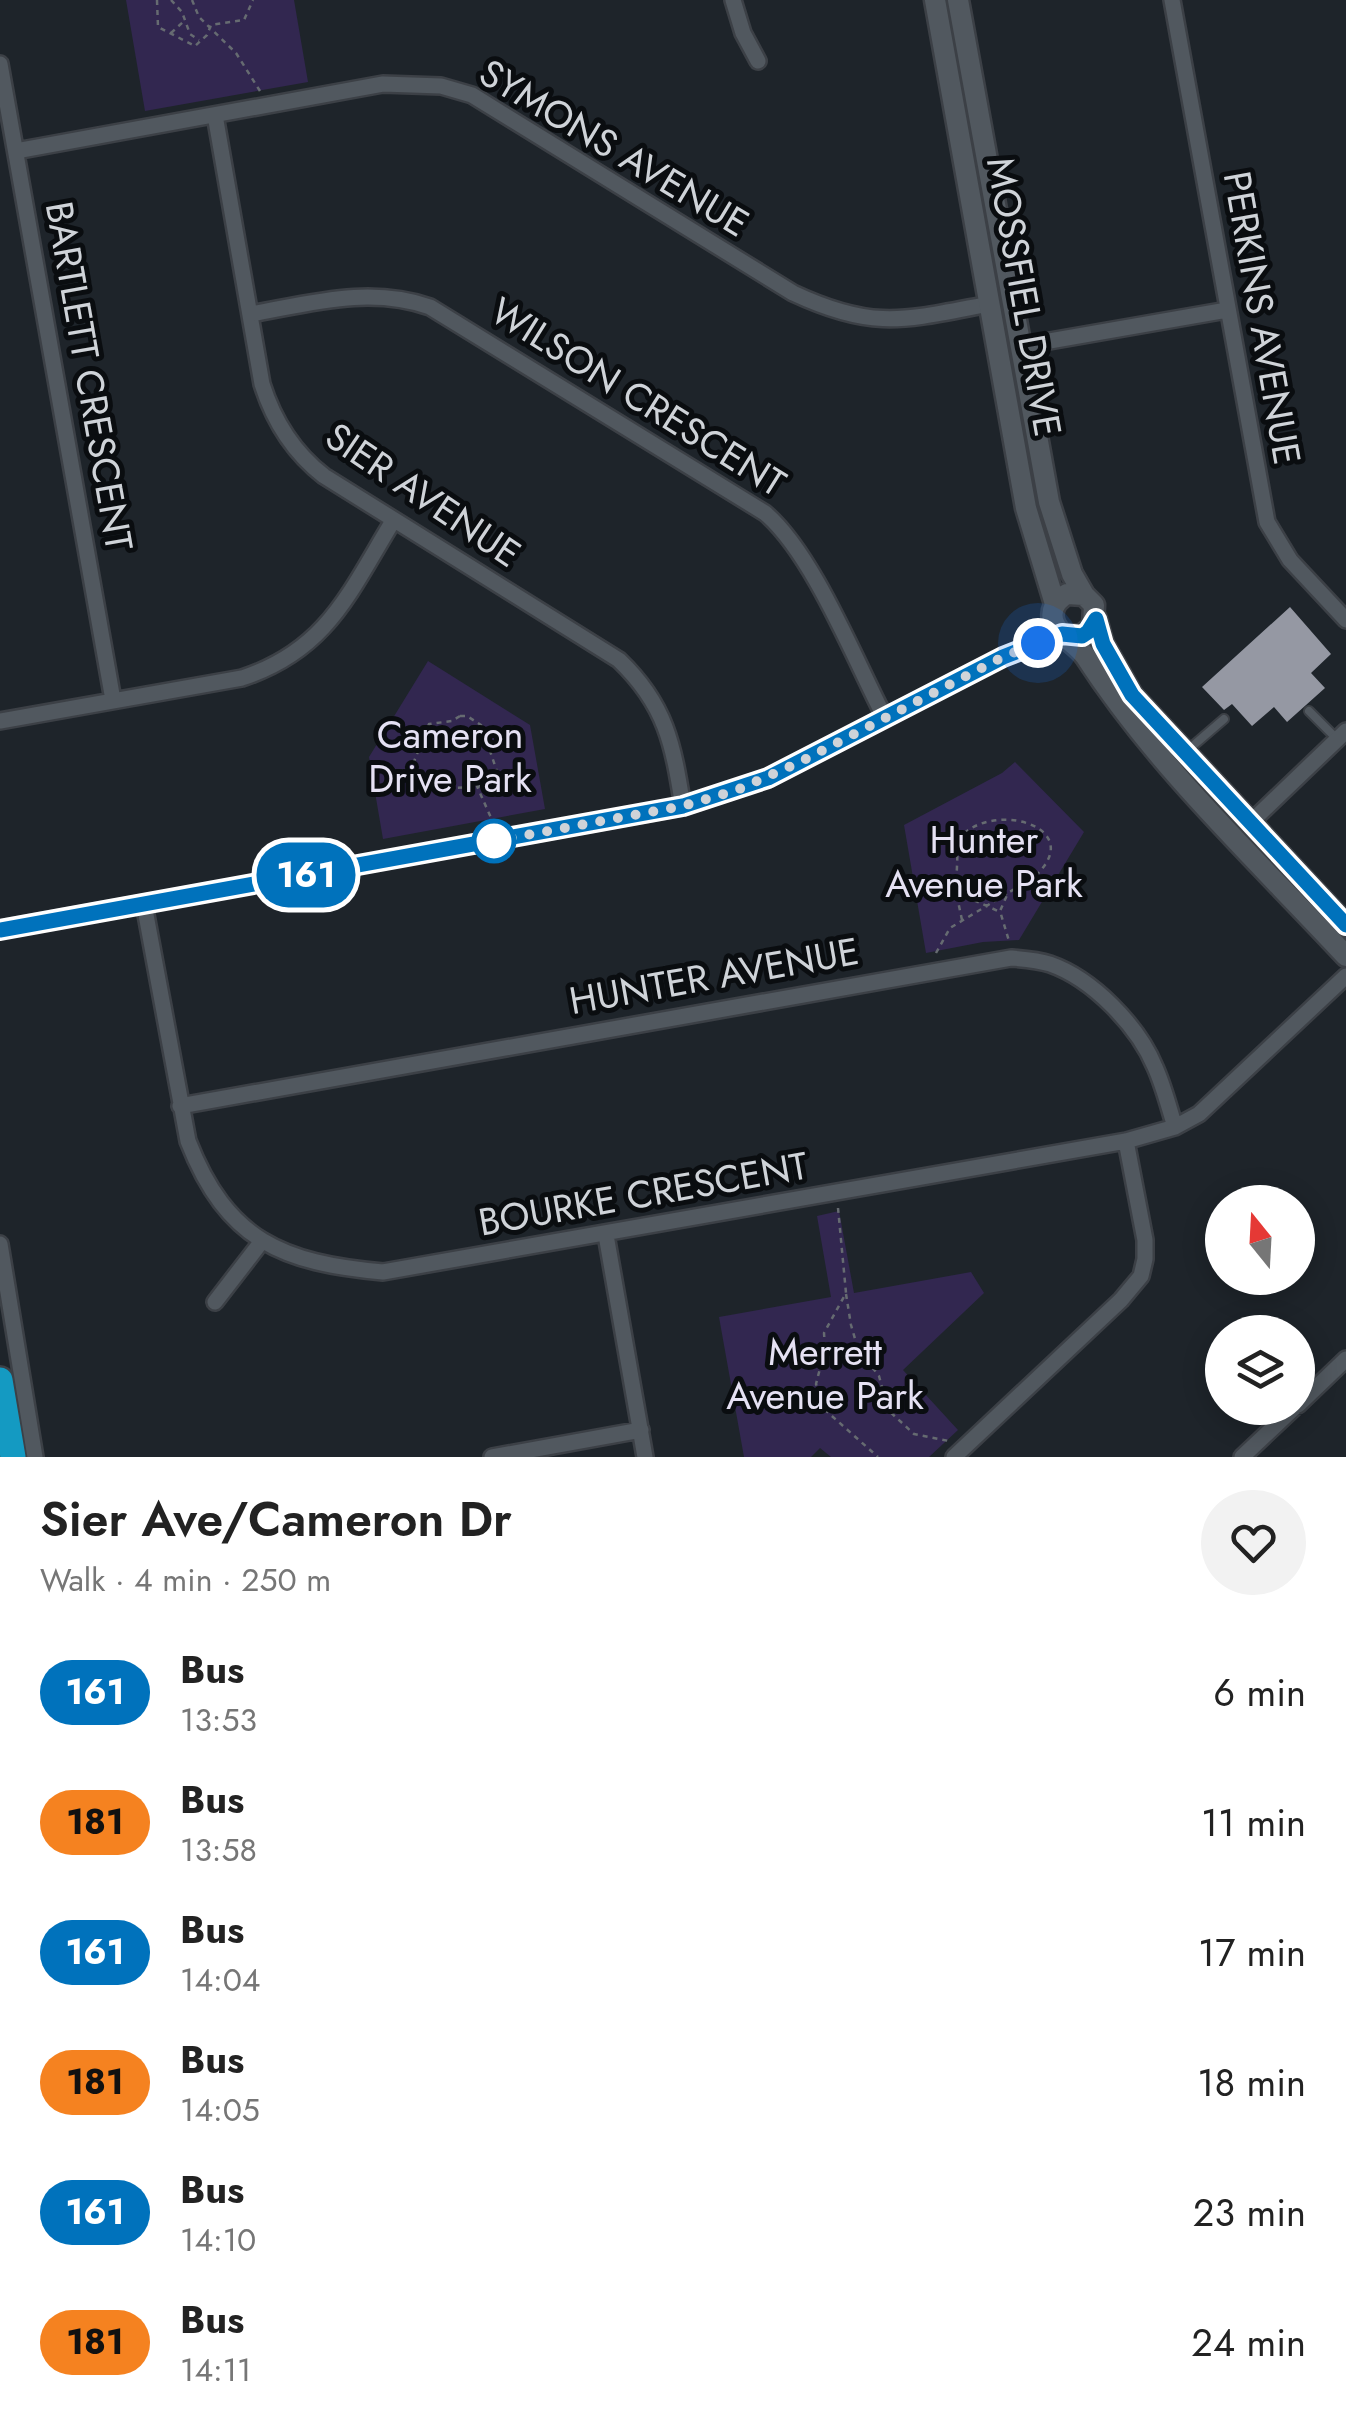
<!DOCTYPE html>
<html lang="en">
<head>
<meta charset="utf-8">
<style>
  body { margin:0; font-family:Jost,sans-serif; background:#f2f2f2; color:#222; height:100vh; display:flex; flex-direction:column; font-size:38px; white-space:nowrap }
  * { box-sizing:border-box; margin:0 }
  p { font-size:32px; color:#767676 }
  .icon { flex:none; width:55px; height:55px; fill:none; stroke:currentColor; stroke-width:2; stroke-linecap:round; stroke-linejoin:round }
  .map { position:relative; height:1457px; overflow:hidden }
  .panel { display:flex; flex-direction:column; background:#fff; flex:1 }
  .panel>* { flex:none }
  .badge { padding:0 20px; border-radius:32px; font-size:35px; line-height:65px }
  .needle { width:65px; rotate:342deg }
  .tools { position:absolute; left:1205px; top:1185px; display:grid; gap:20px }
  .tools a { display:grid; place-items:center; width:110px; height:110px; border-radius:50%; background:#fff; box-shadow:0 5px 25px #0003; font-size:50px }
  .you { position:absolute; width:50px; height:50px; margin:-25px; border:8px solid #fff; border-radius:50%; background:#1a73e8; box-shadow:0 0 0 15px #1a73e833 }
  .map>.badge { position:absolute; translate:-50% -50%; box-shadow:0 0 0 5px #fff }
  .round { display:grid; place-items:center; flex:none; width:105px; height:105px; border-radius:52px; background:#f2f2f2 }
  .head { display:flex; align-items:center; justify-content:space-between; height:170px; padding:0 40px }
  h1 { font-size:48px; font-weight:600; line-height:75px }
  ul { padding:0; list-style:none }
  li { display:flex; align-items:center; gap:30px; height:130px; padding:0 40px }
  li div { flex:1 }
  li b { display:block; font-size:38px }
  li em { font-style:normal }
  li .badge { min-width:110px; font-weight:700; text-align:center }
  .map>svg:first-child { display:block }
  .green { fill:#322750 }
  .building { fill:#9598a3 }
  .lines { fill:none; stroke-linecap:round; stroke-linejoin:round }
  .service-casing { stroke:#3c4046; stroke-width:12 }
  .minor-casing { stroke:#3c4046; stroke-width:20 }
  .tertiary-casing { stroke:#3c4046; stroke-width:25 }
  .trunk-casing { stroke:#3c4046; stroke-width:30 }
  .path { stroke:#666b71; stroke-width:2.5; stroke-dasharray:5 5; stroke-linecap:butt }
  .service { stroke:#51585f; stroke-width:8 }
  .minor { stroke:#51585f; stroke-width:15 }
  .tertiary { stroke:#51585f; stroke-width:20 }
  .trunk { stroke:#149ac2; stroke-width:25 }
  .line-casing { stroke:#fff; stroke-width:22 }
  .line { stroke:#0072bc; stroke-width:15 }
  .walk { stroke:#cfd3d8; stroke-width:10; stroke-dasharray:0 18 }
  .stop-dot { fill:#fff; stroke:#0072bc; stroke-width:5 }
  .labels { text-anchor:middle; stroke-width:10; stroke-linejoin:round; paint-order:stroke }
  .street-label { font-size:38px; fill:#cfd3d8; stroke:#0a0d10 }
  .park-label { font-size:38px; fill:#e5e1f3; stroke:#0a0d10 }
</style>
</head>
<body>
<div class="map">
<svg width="1346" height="1457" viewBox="0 0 1346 1457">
  <rect width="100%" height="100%" fill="#1e242a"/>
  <!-- green -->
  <path class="green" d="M126 0H294L308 82 145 111Z
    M428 661 530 725 545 809 383 839 369 757Z
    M1015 762 1084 832 1019 940 983 942 926 953 904 825 1002 773Z
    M839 1211 854 1293 971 1272 984 1293 903 1370 958 1430 929 1457H831L820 1448 811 1457H744L719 1317 831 1297 817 1216Z"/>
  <!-- building -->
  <path class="building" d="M1290 607 1331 654 1311 673 1325 688 1287 722 1274 707 1252 726 1232 704 1224 710 1202 687Z"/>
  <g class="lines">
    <defs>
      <path id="service" d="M1309 711 1337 739
        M1188 750 1224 719"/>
      <path id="minor" d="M733 0 743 33 758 61
        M1172 0 1267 522 1290 560 1346 620
        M0 64 113 700
        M215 115 262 384C274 422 293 452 324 476L619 660C666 705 673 744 683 807
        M16 151 383 84 441 86 472 95 793 293C874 331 905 320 989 304
        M251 314C312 303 370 286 430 307L765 513C813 554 854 658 884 716
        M1021 346 1227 310
        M0 721 242 678C327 650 349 593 393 521
        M1250 823 1346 731
        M144 904 188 1141C227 1241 283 1263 383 1272L1126 1141 1175 1127 1199 1114 1346 976
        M0 929 683 807 769 778 1003 657 1062 634
        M180 1106 1011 958C1024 959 1038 960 1050 964 1093 979 1138 1026 1155 1067 1164 1087 1169 1108 1175 1127
        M606 1235 645 1457
        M0 1244 35 1457
        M215 1302 262 1241
        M1298 1405 1346 1359
        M492 1457 641 1430
        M954 1457 1121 1300 1141 1276 1145 1259V1240L1126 1141
        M1242 1457 1294 1408"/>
      <path id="tertiary" d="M935 0 1026 508 1055 604
        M958 0 1049 502 1072 574 1084 595
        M1096 619 1103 644 1132 695 1346 925
        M1066 635 1081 636 1093 626 1094 605 1084 595 1067 594C1056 600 1048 611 1055 625 1061 637 1078 645 1086 657 1158 768 1256 859 1346 956"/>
      <path id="trunk" d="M0 1380 13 1457"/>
    </defs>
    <!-- service casing -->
    <use href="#service" class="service-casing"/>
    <!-- minor casing -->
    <use href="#minor" class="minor-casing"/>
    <!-- tertiary casing -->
    <use href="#tertiary" class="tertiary-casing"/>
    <!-- trunk casing -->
    <use href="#trunk" class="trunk-casing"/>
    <!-- path -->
    <path class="path" d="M157 0 158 27 195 46 207 35 211 25 244 20 253 0
      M171 0 182 12 190 34 199 40
      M192 0 199 17 236 53 260 91
      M171 33 183 22
      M460 716H467L481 725 500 780 477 787 431 789 409 774 429 724 452 721Z
      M468 766 492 820
      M956 892 998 911
      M962 920 956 892 958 840C988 800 1081 824 1041 870 1033 880 1019 886 1008 893
      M936 953 950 928 1008 893 1000 911 1009 941
      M838 1208 846 1293 824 1333 825 1349 816 1384 824 1409 878 1457
      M846 1294 851 1325 858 1349 879 1376 888 1410 914 1434 949 1441"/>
    <!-- service -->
    <use href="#service" class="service"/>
    <!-- minor -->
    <use href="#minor" class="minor"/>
    <!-- tertiary -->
    <use href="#tertiary" class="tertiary"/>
    <!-- trunk -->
    <use href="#trunk" class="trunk"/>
  </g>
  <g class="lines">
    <defs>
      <path id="line" d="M0 930 683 806 768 778 1003 657 1062 634 1082 636 1088 632 1096 619 1103 644 1132 695 1346 925"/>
    </defs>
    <!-- line casing -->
    <use href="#line" class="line-casing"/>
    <!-- line -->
    <use href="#line" class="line"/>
    <!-- walk -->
    <path class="walk" d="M494 841 683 806 737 790 800 762 1003 657 1038 643"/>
  </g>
  <!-- markers -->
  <circle class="stop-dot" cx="494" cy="841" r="20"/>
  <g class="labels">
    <!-- street labels -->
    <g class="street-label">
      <text transform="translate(614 148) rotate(31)" y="13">SYMONS AVENUE</text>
      <text transform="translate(1024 297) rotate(80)" y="13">MOSSFIEL DRIVE</text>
      <text transform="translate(1262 318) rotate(80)" y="13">PERKINS AVENUE</text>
      <text transform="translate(89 376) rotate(80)" y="13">BARTLETT CRESCENT</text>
      <text transform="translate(638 397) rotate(32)" y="13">WILSON CRESCENT</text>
      <text transform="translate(423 495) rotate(34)" y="13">SIER AVENUE</text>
      <text transform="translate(714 976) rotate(-10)" y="13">HUNTER AVENUE</text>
      <text transform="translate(643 1194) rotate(-10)" y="13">BOURKE CRESCENT</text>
    </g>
    <!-- park labels -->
    <g class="park-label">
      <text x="450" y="748">Cameron<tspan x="450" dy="44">Drive Park</tspan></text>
      <text x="984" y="853">Hunter<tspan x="984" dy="44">Avenue Park</tspan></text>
      <text x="825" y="1365">Merrett<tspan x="825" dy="44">Avenue Park</tspan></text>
    </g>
  </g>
</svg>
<div class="tools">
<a><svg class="needle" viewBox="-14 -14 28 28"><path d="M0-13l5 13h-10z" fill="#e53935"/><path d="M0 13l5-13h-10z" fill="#767676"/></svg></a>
<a><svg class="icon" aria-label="layers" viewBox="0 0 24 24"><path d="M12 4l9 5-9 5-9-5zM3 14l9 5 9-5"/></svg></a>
</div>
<div class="you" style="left:1038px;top:643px"></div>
<b class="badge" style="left:306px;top:875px;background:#0072bc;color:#fff">161</b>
</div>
<section class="panel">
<div class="head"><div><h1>Sier Ave/Cameron Dr</h1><p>Walk · 4 min · 250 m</p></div><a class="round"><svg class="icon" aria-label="heart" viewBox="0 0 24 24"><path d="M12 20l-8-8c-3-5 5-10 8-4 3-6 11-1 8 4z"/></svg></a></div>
<ul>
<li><span class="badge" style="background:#0072bc;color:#fff">161</span><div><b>Bus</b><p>13:53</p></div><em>6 min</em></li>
<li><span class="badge" style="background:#f58220;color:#111">181</span><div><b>Bus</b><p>13:58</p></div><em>11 min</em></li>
<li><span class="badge" style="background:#0072bc;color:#fff">161</span><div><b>Bus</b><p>14:04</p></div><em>17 min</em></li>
<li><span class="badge" style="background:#f58220;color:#111">181</span><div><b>Bus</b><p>14:05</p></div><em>18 min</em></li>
<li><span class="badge" style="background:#0072bc;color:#fff">161</span><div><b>Bus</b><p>14:10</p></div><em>23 min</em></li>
<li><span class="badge" style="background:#f58220;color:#111">181</span><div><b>Bus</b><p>14:11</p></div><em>24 min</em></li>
</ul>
</section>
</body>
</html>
